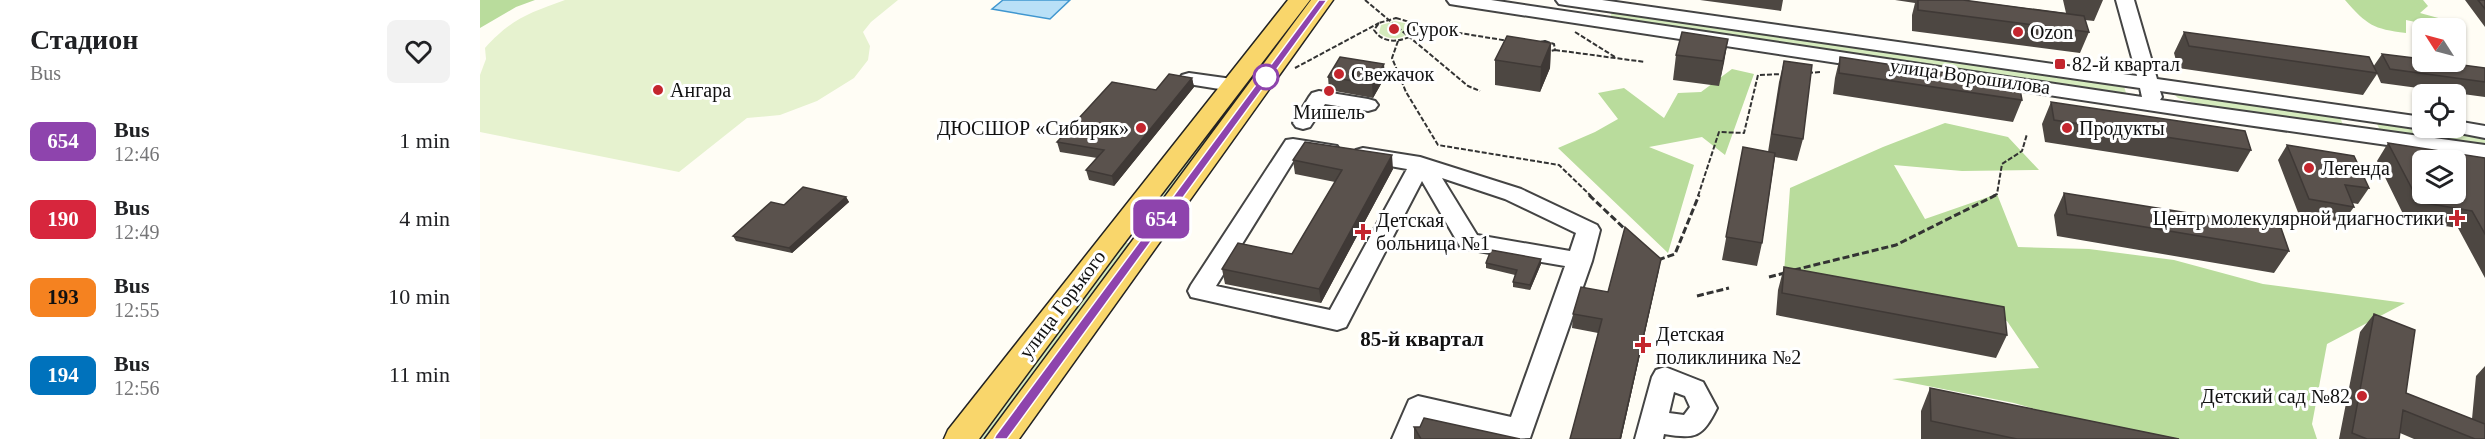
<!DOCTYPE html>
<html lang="en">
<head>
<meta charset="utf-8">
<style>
  body { margin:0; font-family:"Times New Roman",serif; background:#f2f2f2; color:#202124; height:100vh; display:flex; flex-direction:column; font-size:22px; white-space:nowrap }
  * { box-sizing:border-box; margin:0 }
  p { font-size:20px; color:#757577 }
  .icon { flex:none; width:33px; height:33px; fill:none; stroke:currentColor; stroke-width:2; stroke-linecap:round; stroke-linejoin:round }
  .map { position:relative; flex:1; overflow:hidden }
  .drawer { display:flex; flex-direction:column; background:#fff; width:480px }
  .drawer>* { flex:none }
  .badge { padding:0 12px; border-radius:9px; font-size:21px; line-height:39px }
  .needle { width:39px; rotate:306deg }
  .buttons { position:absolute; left:1932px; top:18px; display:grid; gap:12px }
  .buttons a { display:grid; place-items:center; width:54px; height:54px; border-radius:9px; background:#fff; box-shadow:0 2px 4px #0004; font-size:30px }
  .map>.badge { position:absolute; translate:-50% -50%; box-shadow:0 0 0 3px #fff }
  .round { display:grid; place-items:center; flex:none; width:63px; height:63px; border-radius:9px; background:#f2f2f2 }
  .overview { display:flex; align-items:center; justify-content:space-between; height:102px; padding:0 30px }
  h1 { font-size:28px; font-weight:800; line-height:45px }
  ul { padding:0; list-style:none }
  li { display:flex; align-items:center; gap:18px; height:78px; padding:0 30px }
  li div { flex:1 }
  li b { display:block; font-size:22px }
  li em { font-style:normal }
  li .badge { min-width:66px; font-weight:700; text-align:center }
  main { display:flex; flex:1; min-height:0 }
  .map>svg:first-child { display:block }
  .green { fill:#d5ebbd }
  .forest { fill:#b9dc9c }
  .pitch { fill:#e6f2cf }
  .water { fill:#b9e0f7; stroke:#3f96cf; stroke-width:1.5 }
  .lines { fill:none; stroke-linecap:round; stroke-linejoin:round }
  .minor-casing { stroke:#444; stroke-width:4 }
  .major-casing { stroke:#222; stroke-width:3 }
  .path-far1 { stroke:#333; stroke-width:2; stroke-dasharray:5 2; stroke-linecap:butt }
  .path { stroke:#333; stroke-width:3; stroke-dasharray:7 3; stroke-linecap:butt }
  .minor { fill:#fff; fill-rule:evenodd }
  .major { fill:#f9d66b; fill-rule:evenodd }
  .wall { fill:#4d4742 }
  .shaded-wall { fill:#3f3936 }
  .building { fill:#5a524d; stroke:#3f3936; stroke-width:1.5; fill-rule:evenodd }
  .line { fill:#8e44ad; stroke:#fff; stroke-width:1.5 }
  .poi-dot { fill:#c4262e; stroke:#fff; stroke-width:2 }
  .stop-dot { fill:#fff; stroke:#8e44ad; stroke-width:3 }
  .labels { text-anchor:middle; stroke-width:6; stroke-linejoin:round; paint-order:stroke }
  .poi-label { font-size:20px; fill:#111; stroke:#fff; text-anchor:start }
  .street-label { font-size:20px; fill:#111; stroke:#fff }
  .neighbourhood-label { font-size:21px; font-weight:bold; fill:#111; stroke:#fff }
</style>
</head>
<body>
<main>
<section class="drawer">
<div class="overview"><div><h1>Стадион</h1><p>Bus</p></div><a class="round"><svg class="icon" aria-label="heart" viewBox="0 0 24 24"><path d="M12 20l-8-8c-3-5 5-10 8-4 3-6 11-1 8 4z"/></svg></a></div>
<ul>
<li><span class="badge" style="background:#8e44ad;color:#fff">654</span><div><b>Bus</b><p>12:46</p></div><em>1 min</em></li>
<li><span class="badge" style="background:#d7263d;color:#fff">190</span><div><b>Bus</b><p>12:49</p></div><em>4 min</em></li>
<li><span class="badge" style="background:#f58220;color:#111">193</span><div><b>Bus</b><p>12:55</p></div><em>10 min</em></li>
<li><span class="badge" style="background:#0072bc;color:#fff">194</span><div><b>Bus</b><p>12:56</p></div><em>11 min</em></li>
</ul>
</section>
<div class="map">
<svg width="2005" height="439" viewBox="0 0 2005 439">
  <rect width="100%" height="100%" fill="#fffdf5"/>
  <!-- green -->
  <path class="green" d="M1132 12 1644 86 1646 93 1130 18Z
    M915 21 929 24 931 30C924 40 909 41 899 33L901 25Z
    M779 63V73L663 232 649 229Z
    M1692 92 1860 117 1863 125 1718 104 1698 98Z
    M1896 122 2005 138V145L1900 130Z
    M640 242 655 244 511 439H492Z"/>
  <!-- forest -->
  <path class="forest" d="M0 0H55L36 7 0 28Z
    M1865 0H1943L1948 6 1940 13 1962 19 1964 25 1962 28H1944L1940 23 1926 20V33C1893 29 1887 25 1865 0Z
    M1252 69 1274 74 1245 155 1222 137 1169 147 1214 165 1188 253 1078 148 1115 132 1138 119 1118 93 1144 88 1184 118 1198 93 1221 92Z
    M1465 123 1528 137 1559 170 1482 171 1414 165 1445 219 1517 194 1538 247 1609 249 1694 260 1783 284 1925 303 1847 344 1832 424 1837 439H1657L1534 403 1412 379 1559 368 1527 321 1430 293 1304 273 1310 188 1403 147Z"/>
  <!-- pitch -->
  <path class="pitch" d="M85 0H418L391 22 383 32 390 46 388 60 374 78 337 101 300 115 267 118 199 172 0 132V75L6 59 5 48C31 19 49 13 85 0Z"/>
  <!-- water -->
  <path class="water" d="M523 0H590L570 19 512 9Z"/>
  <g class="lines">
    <defs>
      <path id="minor" d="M967 0H1011L1662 97 1660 88 1085 5 1079 4 1076 0H1122L1657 76 1636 0H1654L1677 79 1942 117V128H1949L1942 129 1680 91 1682 97 1680 100 2005 145V159L1760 124 976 5 970 4Z
        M709 73 752 79 759 81 762 85 759 89 752 91 702 83 699 79 702 75Z
        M839 91 888 99 895 101 898 105 895 109 888 111 845 104 830 127 823 129 816 127 813 123 829 97 832 93Z
        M1976 121 2005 126V138L1969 131 1966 128H1976Z
        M813 139 857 146 860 151 857 156 850 158 819 152 736 286 850 310 927 169 876 160 872 155 876 150 883 148 940 157 1041 189 1117 225 1120 230 1112 261 1050 438 1031 439 947 420 940 439H912L929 400 938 396 1031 417 1085 266 981 248 942 181 866 327 857 330 711 297 708 291 711 285 806 140ZM962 178 1025 199 1096 233 1090 251 997 235Z
        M1185 367 1223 382 1237 408C1222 438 1216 439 1184 434L1183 439H1155L1172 377 1176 370ZM1194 392 1205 396 1210 407 1204 415 1189 413Z"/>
      <path id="major" d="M808 0H830L639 250 499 439H464L468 430Z
        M831 0H853L539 439H505Z"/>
    </defs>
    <!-- minor casing -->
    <use href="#minor" class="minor-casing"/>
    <!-- major casing -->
    <use href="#major" class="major-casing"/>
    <!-- path-far1 -->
    <path class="path-far1" d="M885 0 988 86 1000 91
      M916 18 933 23 935 34C921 42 904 45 894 30L899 23Z
      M936 26 1029 41
      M1095 32 1135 57
      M918 41 912 58 926 92 958 145 1079 165 1111 196
      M1065 41 1074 44 1075 50 1063 53 1055 49V43Z
      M1075 50 1165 62
      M815 68 899 23
      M1328 73 1341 72
      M1218 196 1239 132 1264 133 1278 75 1303 74
      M1513 196 1517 194 1522 164 1542 151 1547 134"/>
    <!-- path -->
    <path class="path" d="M1109 195 1147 231
      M1178 260 1195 254 1219 195
      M1314 270 1416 245 1516 195
      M1289 277 1305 273
      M1217 296 1249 288"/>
    <!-- minor -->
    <use href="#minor" class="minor"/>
    <!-- major -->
    <use href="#major" class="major"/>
  </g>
  <!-- wall -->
  <path class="wall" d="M1220 0H1303L1301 11Z
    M1415 0H1483L1586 13 1583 0H1623L1614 21 1605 20 1609 32 1600 53 1432 31V15L1435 3Z
    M1985 0H2005V27Z
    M1704 32 1893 67 1902 54 2005 68V97L1901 83 1897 74 1883 95 1698 68 1694 53Z
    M1248 39 1239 86 1193 80 1196 55Z
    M1071 43 1070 68 1060 92 1015 85V60Z
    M1360 57 1542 100 1533 122 1353 94 1355 78Z
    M1304 61 1323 139 1317 161 1295 157 1282 243 1277 266 1242 260 1263 147 1288 152 1299 82Z
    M848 77H905L893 98 849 90Z
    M712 78 714 87 634 186 609 180 606 170 617 158 580 152 577 142 676 90Z
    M1571 102 1771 150 1758 172 1565 142 1562 124Z
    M1908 143 2005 158V278L1978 228 1926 220 1897 161Z
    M1807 145 1889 188 1878 204 1872 203 1874 207 1863 222 1819 215 1798 160Z
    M813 160 913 169 841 303 745 284 742 269 812 254 855 182 815 174Z
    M1584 193 1809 251 1794 273 1577 236 1574 215Z
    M366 197 369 202 312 253 256 241 253 236 304 205Z
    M1181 259 1178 274 1141 439H1090L1118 333 1092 328 1093 314Z
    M1006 263 1061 264 1050 290 1033 287V282L1035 275 1006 268Z
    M1304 267 1527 335 1516 358 1296 315 1298 290Z
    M1894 314 1926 393 1992 419 1996 376 2005 366V439H1934L1920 433 1919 439H1859L1880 332Z
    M1450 388 1699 439H1441V411Z
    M934 427 1040 439H934Z"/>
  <!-- shaded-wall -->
  <path class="shaded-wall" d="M1248 39 1244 63 1239 86 1243 61Z
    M1071 43 1070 68 1060 92 1061 67Z
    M904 64 905 77 893 98 892 84Z
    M712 78 714 87 634 186 632 176Z
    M912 155 913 169 841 303 839 289Z
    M366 197 369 202 312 253 309 248Z
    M1061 259V264L1050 290V285Z
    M1181 259 1178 274 1141 439H1140Z"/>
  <!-- building -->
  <path class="building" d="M1438 0H1483L1604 16 1609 32 1438 10Z
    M1998 0H2005V9Z
    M1202 32 1248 39 1243 61 1196 55Z
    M1704 32 1889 57 1897 73 1709 46Z
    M1027 36 1071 43 1061 67 1015 60Z
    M1902 54 1942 59V62H1960L2005 68V82L1910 69Z
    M860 57 904 64 892 84 848 77Z
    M1360 57 1539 84 1542 100 1359 73Z
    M1304 61 1332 65 1323 139 1292 134Z
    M689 74 712 78 632 176 606 170 624 150 577 142 632 82 676 90Z
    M1571 102 1765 131 1771 150 1574 120Z
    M825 142 912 155 839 289 742 269 758 243 812 254 862 170 813 160Z
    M1908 143 2005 158V234L1992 211 1939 202ZM1942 160H1976V194H1942Z
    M1807 145 1874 156 1889 188 1865 185 1874 207 1829 199Z
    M1263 147 1295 153 1282 243 1246 237Z
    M323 187 366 197 309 248 253 236 291 202 304 205Z
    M1584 193 1801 228 1809 251 1587 214Z
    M1145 227 1181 259 1140 439H1090L1122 319 1093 314 1101 287 1128 292Z
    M1011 250 1061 259 1050 285 1033 282 1037 270 1006 263Z
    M1304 267 1524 307 1527 335 1302 293Z
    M1894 314 1935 330 1926 393 2005 424V439H1995L1923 410 1919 439H1887L1872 433Z
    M1450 388 1699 439H1537L1451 421Z
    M944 418 1040 439H941L934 427H940Z"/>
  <!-- line -->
  <path class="line" d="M839 0H847L527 439H514L516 435Z"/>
  <!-- markers -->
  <g class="poi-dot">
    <circle cx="914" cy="29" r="6"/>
    <circle cx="1538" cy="32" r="6"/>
    <rect x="1574" y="58" width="12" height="12" rx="3"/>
    <circle cx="859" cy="74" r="6"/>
    <circle cx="178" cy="90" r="6"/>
    <circle cx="849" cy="91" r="6"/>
    <circle cx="661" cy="128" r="6"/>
    <circle cx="1587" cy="128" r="6"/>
    <circle cx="1829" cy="168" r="6"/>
    <path d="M1974 209h6v6h6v6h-6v6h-6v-6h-6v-6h6z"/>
    <path d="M880 223h6v6h6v6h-6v6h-6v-6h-6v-6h6z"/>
    <path d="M1160 336h6v6h6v6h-6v6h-6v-6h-6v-6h6z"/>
    <circle cx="1882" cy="396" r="6"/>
  </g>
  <circle class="stop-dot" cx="786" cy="77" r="12"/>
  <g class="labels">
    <!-- poi labels -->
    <g class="poi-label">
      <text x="926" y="36">Сурок</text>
      <text x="1550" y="39">Ozon</text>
      <text x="1592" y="71">82-й квартал</text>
      <text x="871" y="81">Свежачок</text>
      <text x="190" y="97">Ангара</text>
      <text x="849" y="119" text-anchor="middle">Мишель</text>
      <text x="649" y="135" text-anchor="end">ДЮСШОР «Сибиряк»</text>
      <text x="1599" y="135">Продукты</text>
      <text x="1841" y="175">Легенда</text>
      <text x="1964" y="225" text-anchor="end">Центр молекулярной диагностики</text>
      <text x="896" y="227">Детская<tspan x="896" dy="23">больница №1</tspan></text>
      <text x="1176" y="341">Детская<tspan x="1176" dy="23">поликлиника №2</tspan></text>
      <text x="1870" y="403" text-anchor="end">Детский сад №82</text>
    </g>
    <!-- street labels -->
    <g class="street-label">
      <text transform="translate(1490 76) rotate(8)" y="7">улица Ворошилова</text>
      <text transform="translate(582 304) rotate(-53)" y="7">улица Горького</text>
    </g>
    <!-- neighbourhood labels -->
    <g class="neighbourhood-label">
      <text x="942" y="346">85-й квартал</text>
    </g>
  </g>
</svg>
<div class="buttons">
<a><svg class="needle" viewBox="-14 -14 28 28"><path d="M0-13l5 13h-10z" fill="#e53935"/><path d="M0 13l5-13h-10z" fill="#757577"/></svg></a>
<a><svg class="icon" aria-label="locate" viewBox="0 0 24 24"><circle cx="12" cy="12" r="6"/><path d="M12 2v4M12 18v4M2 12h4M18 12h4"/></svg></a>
<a><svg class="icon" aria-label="layers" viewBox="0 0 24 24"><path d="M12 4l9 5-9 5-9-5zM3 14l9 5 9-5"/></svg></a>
</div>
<b class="badge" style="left:681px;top:219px;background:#8e44ad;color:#fff">654</b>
</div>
</main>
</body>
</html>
